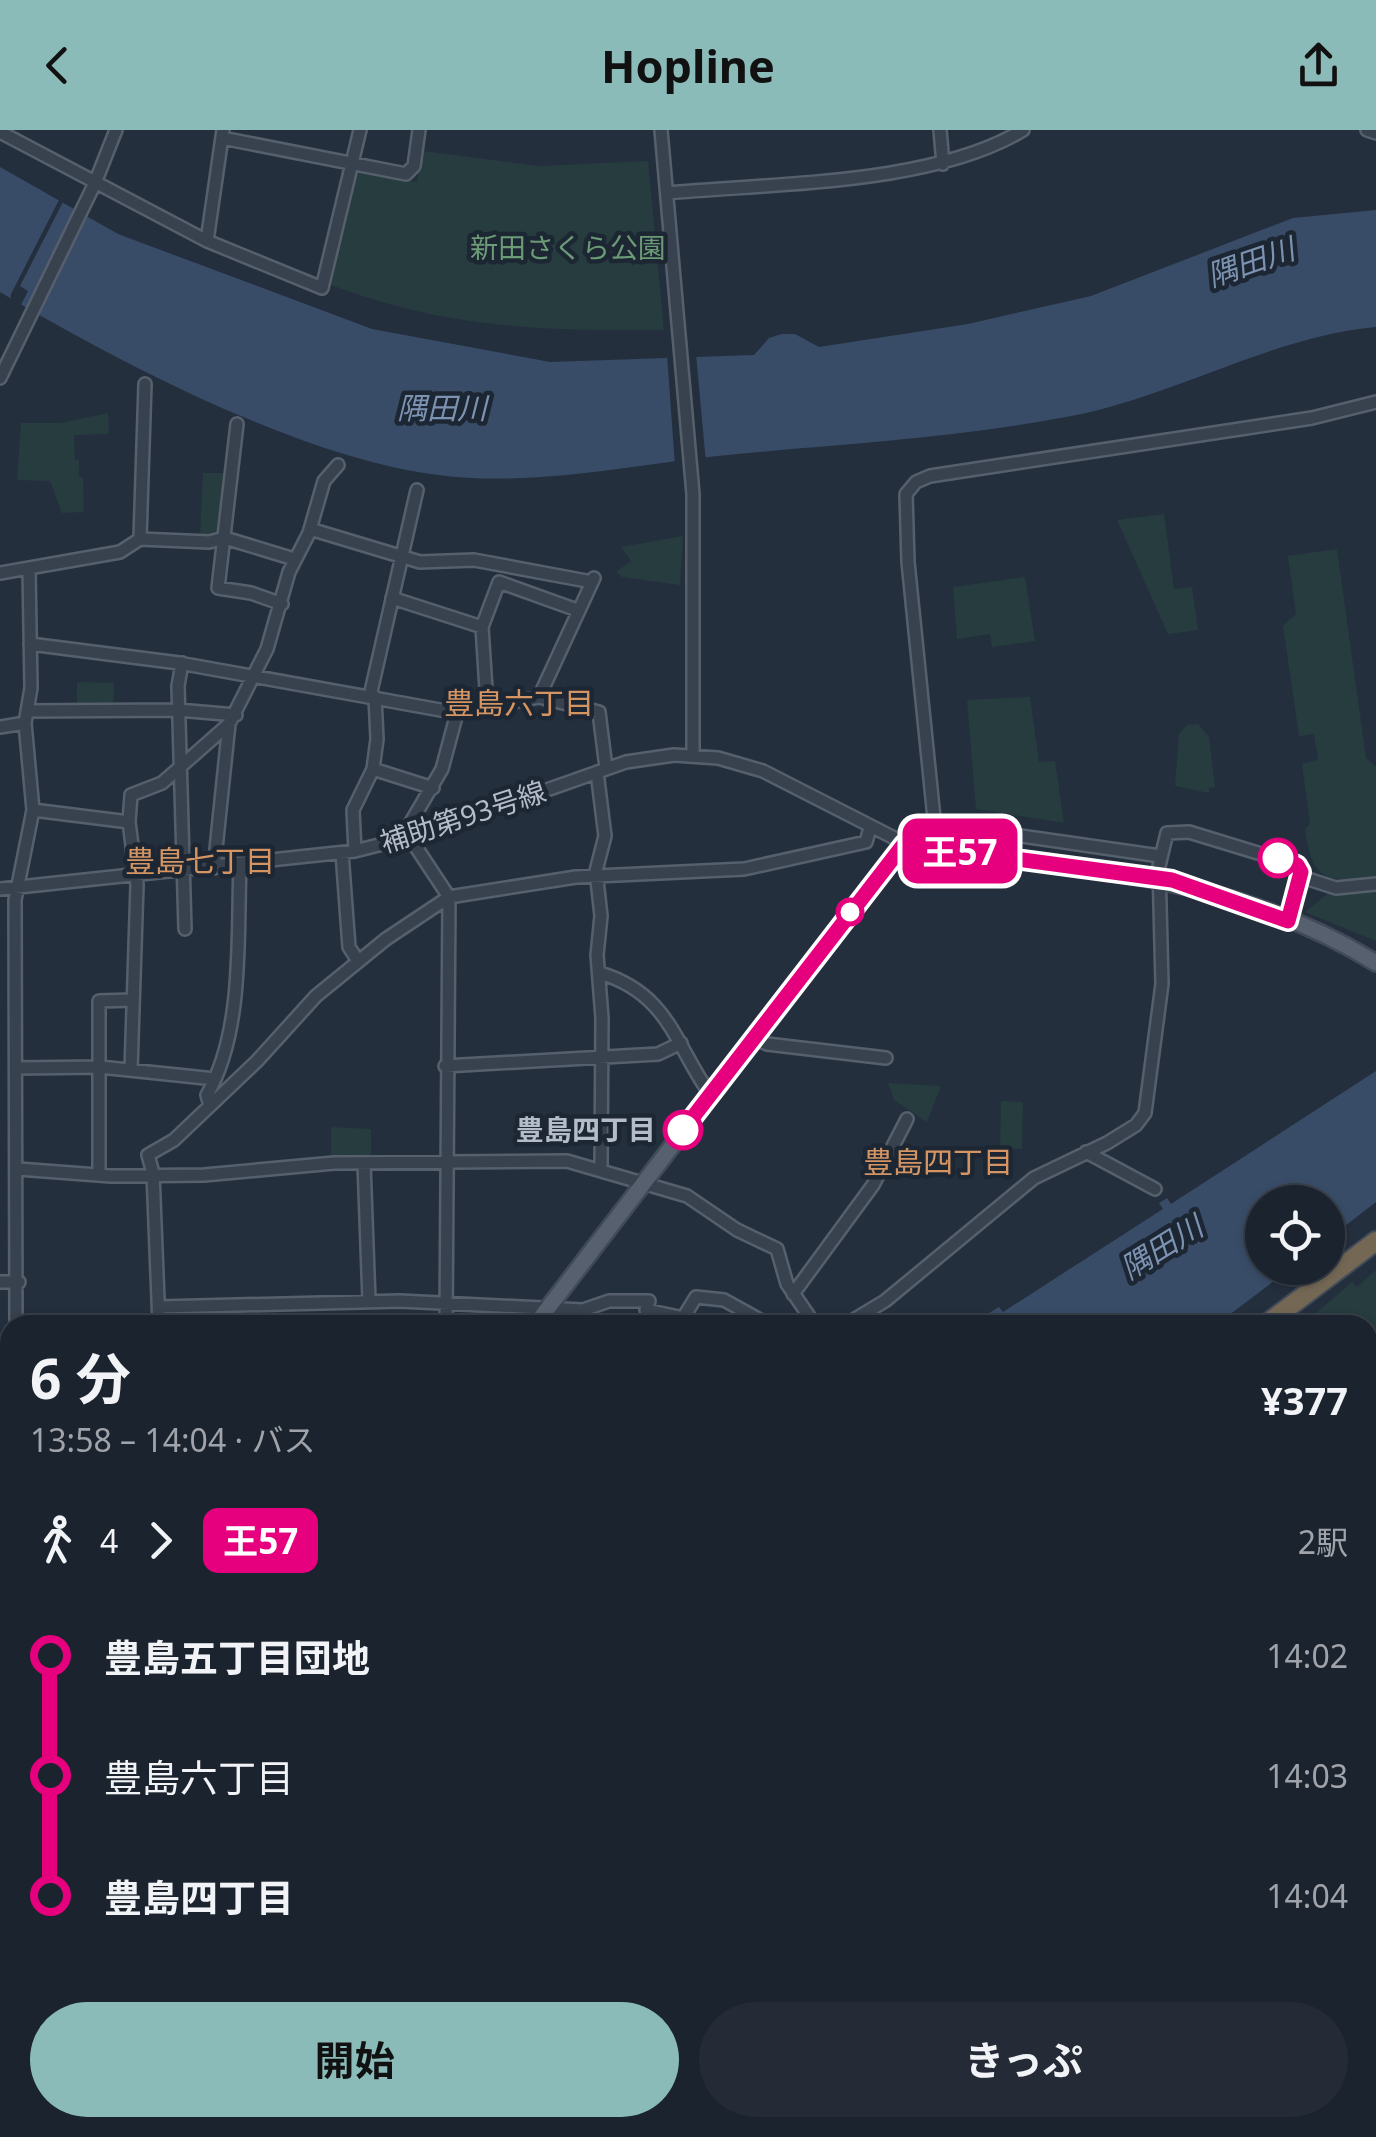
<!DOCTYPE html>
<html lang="ja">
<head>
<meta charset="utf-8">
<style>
  body { margin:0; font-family:"Noto Sans","Noto Sans JP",sans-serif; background:#242b36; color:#f1f3f6; height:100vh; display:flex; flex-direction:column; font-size:38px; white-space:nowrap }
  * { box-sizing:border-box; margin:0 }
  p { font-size:32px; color:#a0a4aa }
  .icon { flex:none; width:55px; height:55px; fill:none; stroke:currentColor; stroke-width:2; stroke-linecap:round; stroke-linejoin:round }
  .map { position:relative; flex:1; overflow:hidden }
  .sheet { position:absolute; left:0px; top:1185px; width:1378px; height:822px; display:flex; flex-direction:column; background:#1b232e; border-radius:30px 30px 0 0; box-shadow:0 2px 8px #0004,0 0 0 2px #39404a }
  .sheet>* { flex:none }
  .badge { padding:0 20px; border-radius:15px; font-size:35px; line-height:65px }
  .tools { position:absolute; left:1245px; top:1055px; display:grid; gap:20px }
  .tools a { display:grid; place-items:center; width:100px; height:100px; border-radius:50%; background:#1b232e; box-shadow:0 2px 8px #0004,0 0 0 2px #39404a; font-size:50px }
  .map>.badge { position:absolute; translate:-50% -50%; box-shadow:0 0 0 5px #fff }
  .legs { display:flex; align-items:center; gap:15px; height:110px; padding:0 30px; font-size:32px }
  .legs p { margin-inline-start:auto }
  .head { display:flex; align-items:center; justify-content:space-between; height:170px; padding:0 30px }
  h1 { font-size:55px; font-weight:700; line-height:75px }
  .cta { display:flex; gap:20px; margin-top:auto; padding:20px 30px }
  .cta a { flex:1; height:115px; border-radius:60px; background:#8bbbb9; color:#111; font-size:40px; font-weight:700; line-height:115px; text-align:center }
  .cta a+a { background:#242b36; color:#f1f3f6 }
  ul { padding:0 30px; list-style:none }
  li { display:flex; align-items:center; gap:35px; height:120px; font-size:38px }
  li i { display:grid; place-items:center; width:15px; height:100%; margin:0 12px; background:currentColor }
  li i::after { content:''; width:25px; height:25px; margin:-12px; border:8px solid; border-radius:50%; background:#1b232e }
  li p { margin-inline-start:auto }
  li:first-child i { background:linear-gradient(#0000 50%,currentColor 0) }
  li:last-child i { background:linear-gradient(currentColor 50%,#0000 0) }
  header { display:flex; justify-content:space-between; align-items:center; height:130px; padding:0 30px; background:#8bbbb9; color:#111; font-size:45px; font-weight:700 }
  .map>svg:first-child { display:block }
  .green { fill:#263c3f }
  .water { fill:#394c67 }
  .pier { fill:#242f3e }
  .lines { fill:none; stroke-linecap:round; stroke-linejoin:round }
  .minor-casing { stroke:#565f6c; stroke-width:16 }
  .major-casing { stroke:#414a57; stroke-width:20 }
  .highway-casing { stroke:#434c59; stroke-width:22 }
  .minor { stroke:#38414e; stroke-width:11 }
  .major { stroke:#56606e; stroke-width:15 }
  .highway { stroke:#746855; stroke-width:18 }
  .line-1-casing { stroke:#fff; stroke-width:22 }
  .line-1 { stroke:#e6007e; stroke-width:15 }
  .stop-1-dot { fill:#fff; stroke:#e6007e; stroke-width:5 }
  .labels { text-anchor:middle; stroke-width:9; stroke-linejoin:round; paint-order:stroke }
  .park-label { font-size:28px; fill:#6b9a76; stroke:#1d2633 }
  .street-label { font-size:28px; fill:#b4bcc9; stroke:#1d2633 }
  .stop-label { font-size:28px; font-weight:bold; fill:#b4bcc9; stroke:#1d2633; text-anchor:end }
  .water-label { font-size:30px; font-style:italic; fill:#7c92b1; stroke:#1d2633 }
  .neighbourhood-label { font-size:30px; fill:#d59563; stroke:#1d2633 }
</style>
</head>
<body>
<header><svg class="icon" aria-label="back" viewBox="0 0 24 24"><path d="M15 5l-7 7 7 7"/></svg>Hopline<svg class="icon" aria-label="share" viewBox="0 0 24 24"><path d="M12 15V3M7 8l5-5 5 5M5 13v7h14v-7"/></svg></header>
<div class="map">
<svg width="1376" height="2007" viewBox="0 0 1376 2007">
  <rect width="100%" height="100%" fill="#242f3e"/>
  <!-- green -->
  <path class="green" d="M423 21 539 36 648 31 664 200C541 201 445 198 331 155L328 153 356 45 361 42 417 52Z
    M108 283 109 304 74 305 75 330H79V347H83L84 382 62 383 50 351 17 350 21 293H61Z
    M203 343H227L217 405 200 406Z
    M1164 384 1174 459 1192 457 1198 500 1168 504 1117 390Z
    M683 406 680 455 622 447 616 442 631 431 621 417Z
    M1337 419 1366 628 1376 637V747C1326 752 1312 752 1305 699L1310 694 1302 634 1318 630 1314 604 1299 606 1283 496 1296 484 1288 426Z
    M1025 447 1035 511 992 517 990 504 957 509 953 457Z
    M77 552 114 553 113 578H77Z
    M1030 567 1039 632 1055 631 1064 693 976 679 967 570Z
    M1198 594 1209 607 1215 657 1209 658V663L1175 656 1179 604 1187 595Z
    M1376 761V811L1305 782 1327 764Z
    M888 953 941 956 927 992 894 970Z
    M1001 971 1023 972 1022 1019 1000 1018Z
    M331 997 371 999V1026H331Z
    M1376 1140V1271L1368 1279V1195H1322L1314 1185 1352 1152 1357 1157Z"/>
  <!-- water -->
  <path class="water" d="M0 37 118 104 372 199 550 232 754 225 769 208 782 204H795L819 217 968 194 1091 166 1293 88 1376 80V197C1270 207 1175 266 1071 286 955 309 835 314 717 326 627 336 529 357 438 345 302 328 119 233 0 162Z
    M1376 941V1072L1328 1109V1072H1262V1138H1291L1216 1195H970L999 1177 1003 1182 1163 1079 1159 1073 1167 1068 1171 1074Z
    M1368 1929 1376 1931V2007H1157L1131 1998H1368Z"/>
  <!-- pier -->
  <path class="pier" d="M61 66 65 68 20 156 28 161 20 177 10 173 11 164Z
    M696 224 706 333 675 336 667 225Z"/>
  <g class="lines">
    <defs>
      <path id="minor" d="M661 0 693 364V625
        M940 0 943 34
        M1367 0 1376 3
        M0 2 207 111 322 158 360 0
        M222 8 406 44 414 36 419 0
        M667 63C774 53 933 55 1023 0
        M207 111 223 0
        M0 248 95 53 116 0
        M237 294 218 458 251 463 282 474
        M310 399 420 432 474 430 592 452
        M140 409 145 254
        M0 443 120 422 140 409 209 412 225 408 294 429
        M392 468 482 497
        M30 514 179 533 457 583 539 567 599 582 606 638
        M182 533 178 556 185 799
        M370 566 417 360
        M539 567 594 448
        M487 575 482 497 499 452 577 480
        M27 581 178 580 236 585
        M0 597 25 593
        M373 639 433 658
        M597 642 605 706 596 741 601 786 597 825 602 888 601 1039
        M33 680 129 692
        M355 721 353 680 373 639 377 609 375 567
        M342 723 349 817 358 831
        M1160 726 945 695 934 688 908 432 906 364 916 352 930 346 1312 288 1376 272
        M214 738 229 594 267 519 289 442 309 403 324 351 338 335
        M1302 747 1336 758 1376 754
        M0 759 355 721 422 704 626 632 674 625 718 628 763 641 904 713
        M449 767 410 708 411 692 442 639 457 583
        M600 843C669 864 674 913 710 964
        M753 908 767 914 886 928
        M445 936 658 924 681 913
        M17 938 100 937 215 949
        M131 940 137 755 129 692 131 665 162 653 229 594
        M209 972 207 965C244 900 237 808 240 735
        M1086 1022 1155 1059
        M364 1033 369 1171
        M18 1039 111 1046 204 1045 334 1033 567 1031 687 1066 737 1100 777 1119 787 1154 815 1195
        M99 1045V871L132 870
        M0 1152H19
        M793 1164 873 1055 907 989
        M159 1177 400 1171 583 1180 609 1171H649L646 1180 683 1188 696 1167 724 1170 769 1195
        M16 1195 15 770 33 680 25 593 31 558 29 440
        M159 1195 153 1043 148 1025 174 1010 257 931 316 866 386 809 449 767 576 747 744 739 866 712 870 698
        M446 1195 449 767
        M845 1195 885 1171 1034 1048 1107 1013 1136 995 1145 983 1162 854 1159 736 1167 703 1189 702 1297 735 1301 755 1288 791
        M1368 1304 1376 1297
        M1368 1316 1376 1318
        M1368 1426 1376 1428
        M10 1477V1498
        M0 1515 10 1516
        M1368 1547 1376 1550
        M0 1585 10 1586
        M0 1638H10
        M0 1680H10
        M1368 1687 1376 1689
        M0 1718 10 1717
        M0 1754 10 1741
        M0 1816 10 1803
        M1368 1863 1376 1866
        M0 1902 10 1911
        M391 1998V2007
        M572 1998V2007
        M31 2007 40 1998
        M717 2007V1998"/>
      <path id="major" d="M535 1195 904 713C1069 738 1229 742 1376 833
        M0 1885 10 1872"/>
      <path id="highway" d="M1265 1195 1376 1111
        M50 2007 58 1998
        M78 2007 89 1998"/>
    </defs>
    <!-- minor casing -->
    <use href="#minor" class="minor-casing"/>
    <!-- major casing -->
    <use href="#major" class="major-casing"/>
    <!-- highway casing -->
    <use href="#highway" class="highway-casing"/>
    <!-- minor -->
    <use href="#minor" class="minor"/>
    <!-- major -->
    <use href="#major" class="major"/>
    <!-- highway -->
    <use href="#highway" class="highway"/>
  </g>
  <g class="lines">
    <defs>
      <path id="line-1" d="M683 1000 904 714 1172 750 1288 791 1301 742 1297 735 1278 728"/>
    </defs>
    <!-- line-1 casing -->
    <use href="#line-1" class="line-1-casing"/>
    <!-- line-1 -->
    <use href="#line-1" class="line-1"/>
  </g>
  <!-- markers -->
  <g class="stop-1-dot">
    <circle cx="1278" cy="728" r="18"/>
    <circle cx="850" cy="782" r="12"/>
    <circle cx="683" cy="1000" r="18"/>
  </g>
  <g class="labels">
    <!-- park labels -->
    <g class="park-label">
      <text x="568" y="128">新田さくら公園</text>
    </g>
    <!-- street labels -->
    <g class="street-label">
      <text transform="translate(463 687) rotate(-18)" y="10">補助第93号線</text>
    </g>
    <!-- stop labels -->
    <g class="stop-label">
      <text x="656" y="1010">豊島四丁目</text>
    </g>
    <!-- water labels -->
    <g class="water-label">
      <text transform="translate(1251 133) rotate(-19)" y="10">隅田川</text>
      <text x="442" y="289">隅田川</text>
      <text transform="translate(1162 1118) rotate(-32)" y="10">隅田川</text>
    </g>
    <!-- neighbourhood labels -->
    <g class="neighbourhood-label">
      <text x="519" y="584">豊島六丁目</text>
      <text x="200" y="742">豊島七丁目</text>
      <text x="938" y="1043">豊島四丁目</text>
    </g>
  </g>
</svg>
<div class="tools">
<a><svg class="icon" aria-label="locate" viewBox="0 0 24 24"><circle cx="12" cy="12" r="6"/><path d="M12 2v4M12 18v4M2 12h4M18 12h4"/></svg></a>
</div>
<b class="badge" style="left:960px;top:721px;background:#e6007e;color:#fff">王57</b>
<section class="sheet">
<div class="head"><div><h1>6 分</h1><p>13:58 – 14:04 · バス</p></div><b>¥377</b></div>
<div class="legs"><svg class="icon" aria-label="walk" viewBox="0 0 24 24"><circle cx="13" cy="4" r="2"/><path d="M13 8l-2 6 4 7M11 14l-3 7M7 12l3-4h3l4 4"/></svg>4<svg class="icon" aria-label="forward" viewBox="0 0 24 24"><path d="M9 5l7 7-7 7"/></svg><b class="badge" style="background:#e6007e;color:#fff">王57</b><p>2駅</p></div>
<ul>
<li><i style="color:#e6007e"></i><b>豊島五丁目団地</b><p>14:02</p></li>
<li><i style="color:#e6007e"></i><span>豊島六丁目</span><p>14:03</p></li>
<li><i style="color:#e6007e"></i><b>豊島四丁目</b><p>14:04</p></li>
</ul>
<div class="cta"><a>開始</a><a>きっぷ</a></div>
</section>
</div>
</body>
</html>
